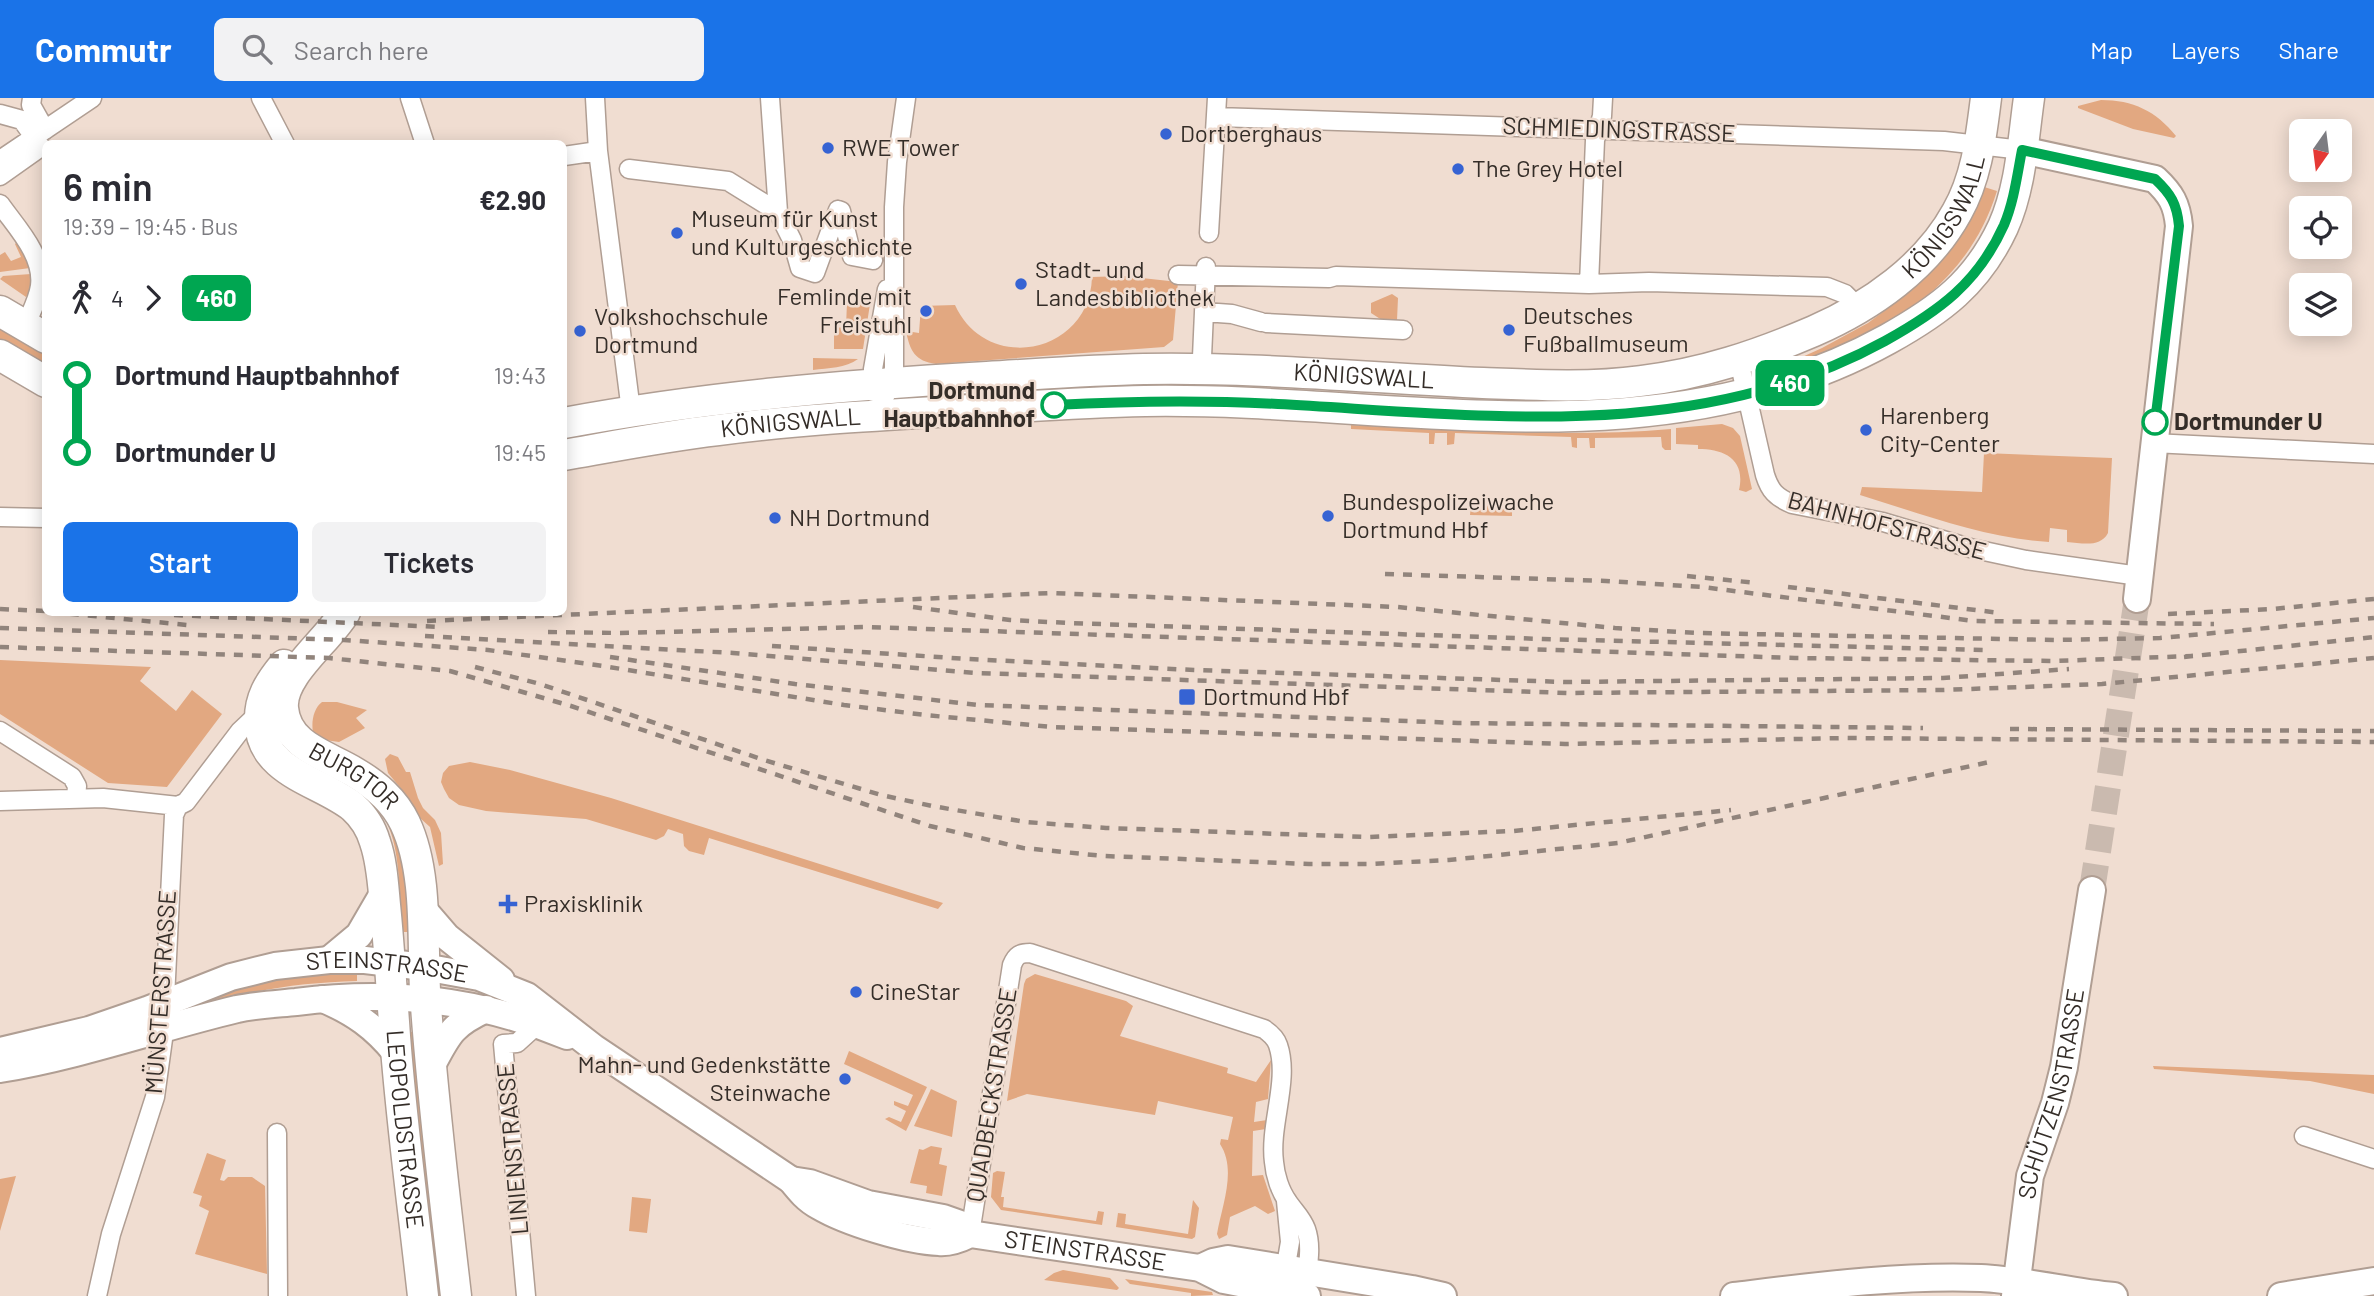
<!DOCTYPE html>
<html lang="en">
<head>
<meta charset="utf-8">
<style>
  body { margin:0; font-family:Barlow,sans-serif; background:#f2f2f3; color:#2b2b33; height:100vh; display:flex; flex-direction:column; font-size:26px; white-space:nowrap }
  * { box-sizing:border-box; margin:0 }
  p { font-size:23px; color:#7c7c81 }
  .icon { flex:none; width:38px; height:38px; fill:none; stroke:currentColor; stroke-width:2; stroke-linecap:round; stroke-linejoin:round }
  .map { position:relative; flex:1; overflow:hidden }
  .details { position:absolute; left:42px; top:42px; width:525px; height:476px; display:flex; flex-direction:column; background:#fff; border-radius:10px; box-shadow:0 4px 18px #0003 }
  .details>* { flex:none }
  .badge { padding:0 14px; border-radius:10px; font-size:24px; line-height:46px }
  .needle { width:46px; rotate:194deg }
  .fabs { position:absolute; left:2289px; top:21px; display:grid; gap:14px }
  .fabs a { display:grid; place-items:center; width:63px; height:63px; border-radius:10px; background:#fff; box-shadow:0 4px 18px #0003; font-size:35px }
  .map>.badge { position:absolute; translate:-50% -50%; box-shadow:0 0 0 4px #fff }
  .legs { display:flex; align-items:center; gap:10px; height:77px; padding:0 21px; font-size:23px }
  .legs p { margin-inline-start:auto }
  .head { display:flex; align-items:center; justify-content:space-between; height:119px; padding:0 21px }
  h1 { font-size:38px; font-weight:600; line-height:52px }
  .action { display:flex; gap:14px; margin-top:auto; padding:14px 21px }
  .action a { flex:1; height:80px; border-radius:10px; background:#1a73e8; color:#fff; font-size:28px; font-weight:600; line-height:80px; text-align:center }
  .action a+a { background:#f2f2f3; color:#2b2b33 }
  ul { padding:0 21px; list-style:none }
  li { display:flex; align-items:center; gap:24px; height:77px; font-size:26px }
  li i { display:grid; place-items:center; width:10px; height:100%; margin:0 9px; background:currentColor }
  li i::after { content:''; width:18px; height:18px; margin:-9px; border:5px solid; border-radius:50%; background:#fff }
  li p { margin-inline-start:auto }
  li:first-child i { background:linear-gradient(#0000 50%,currentColor 0) }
  li:last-child i { background:linear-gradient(currentColor 50%,#0000 0) }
  header { display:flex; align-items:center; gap:42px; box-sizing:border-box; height:98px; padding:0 35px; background:#1a73e8; color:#fff }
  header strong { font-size:33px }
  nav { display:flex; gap:38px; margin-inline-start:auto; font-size:24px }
  .search { width:490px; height:63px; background:#f2f2f3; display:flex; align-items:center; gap:18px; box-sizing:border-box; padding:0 24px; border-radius:10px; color:#7c7c81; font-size:26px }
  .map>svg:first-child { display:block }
  .green { fill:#e2a881 }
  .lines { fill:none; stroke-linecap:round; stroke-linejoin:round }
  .secondary-tunnel { stroke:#cabaaf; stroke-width:26; stroke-dasharray:26 13; stroke-linecap:butt }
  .street-casing { stroke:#b09e93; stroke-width:21 }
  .secondary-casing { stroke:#b09e93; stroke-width:30 }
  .primary-casing { stroke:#b09e93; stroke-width:33 }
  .street { stroke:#fff; stroke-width:18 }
  .secondary { stroke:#fff; stroke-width:26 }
  .primary { stroke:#fff; stroke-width:30 }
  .rail { stroke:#91847c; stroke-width:4.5; stroke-dasharray:9 9; stroke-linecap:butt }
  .line-1-casing { stroke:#fff; stroke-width:16 }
  .line-1 { stroke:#00a651; stroke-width:10 }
  .poi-dot { fill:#3663d3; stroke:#f0ddd1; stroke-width:2.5 }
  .stop-1-dot { fill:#fff; stroke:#00a651; stroke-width:3.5 }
  .labels { text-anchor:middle; stroke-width:5; stroke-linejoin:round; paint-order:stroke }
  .street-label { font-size:24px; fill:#342d28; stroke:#f0ddd1 }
  .poi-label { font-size:24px; fill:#342d28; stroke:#f0ddd1; text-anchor:start }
  .stop-label { font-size:24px; font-weight:bold; fill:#342d28; stroke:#f0ddd1; text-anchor:end }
</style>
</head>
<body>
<header>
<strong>Commutr</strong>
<div class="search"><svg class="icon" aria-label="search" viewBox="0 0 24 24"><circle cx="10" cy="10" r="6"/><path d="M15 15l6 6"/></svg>Search here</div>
<nav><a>Map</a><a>Layers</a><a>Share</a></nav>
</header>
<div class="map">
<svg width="2374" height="1198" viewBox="0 0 2374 1198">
  <rect width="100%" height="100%" fill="#f0ddd1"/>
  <!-- green -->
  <path class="green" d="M2101 2C2133 2 2156 13 2176 38L2174 40 2133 31 2078 10V8Z
    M1981 88 1997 93C1976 160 1934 198 1876 235 1863 243 1849 256 1835 260 1813 267 1789 270 1767 275L1822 250 1868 225 1900 201 1929 172Z
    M17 144 27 159 30 170 0 174V157L5 154 11 163 21 159 15 146Z
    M31 176 30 193 26 199 0 181 3 178Z
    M1124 178 1178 184 1173 242 1164 249 936 266C915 263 910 253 906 233L919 235 921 208 955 207C987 277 1090 256 1092 179Z
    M1392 196 1398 200 1397 222 1388 226 1371 215V205Z
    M847 204 870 206 863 251H834V230L846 229Z
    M0 228 45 253V271L0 244Z
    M813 260 858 261C846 270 828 270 813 272Z
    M1722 326 1733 330 1740 338 1752 391 1746 394 1739 392C1746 361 1724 351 1698 351V347L1676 346V330Z
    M1351 327C1457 332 1565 340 1671 331V352H1665L1662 349 1661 339 1595 340V350H1590L1589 340H1577V350L1572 349 1571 339 1455 335 1454 346 1447 347V335H1435L1434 346H1429V335L1351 331Z
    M1984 355 2112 360 2108 435C2100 450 2082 445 2067 444V432L2050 430 2049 444C1984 440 1922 416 1860 397L1862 389 1982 394Z
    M1471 407 1512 408V418L1470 417Z
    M0 562 151 569 140 583 176 613 192 592 222 616 167 689 108 685 0 616Z
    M322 604H337L367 612 356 620 365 630 339 644 325 642 313 634C311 623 314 610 322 604Z
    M278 634 355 685 399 734 414 834H401C398 788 405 721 360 694 335 679 308 667 282 654Z
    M390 656 398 659 406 674H410L418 700 423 710 435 722 441 735 443 766 439 768 430 729 420 720 408 699 388 675 385 661Z
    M470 664 510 672 611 700 943 805 938 811 709 740 704 757 689 753 684 748 683 736 668 731 664 738 656 742 586 721 486 713 459 707 449 700 444 691 441 684 443 675 449 668Z
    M357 871V883C296 885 239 892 183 918L184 906 247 883Z
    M1035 876 1126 903 1133 908 1120 938 1228 970 1227 975 1256 984 1271 962 1268 1001 1256 1004 1254 1024 1267 1022 1266 1031 1253 1033 1252 1078 1263 1077 1275 1113 1268 1116 1255 1108 1230 1119 1227 1137 1219 1141 1217 1136C1222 1107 1237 1072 1220 1046L1221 1041 1228 1042 1233 1019 1158 1003 1155 1017 1027 996 1007 1003 1024 886 1026 881Z
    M403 934H416L445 1198H433Z
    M849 953 927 989 906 1033 885 1021 889 1019 901 1024 906 1013 894 1007V1003L908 1008 913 997 844 966Z
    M2153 968 2374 977V996L2310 983 2154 971Z
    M931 991 957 1003 952 1039 914 1028Z
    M931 1048 942 1050 939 1066 947 1068 942 1098 926 1095 927 1088 910 1085 919 1051 923 1052Z
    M207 1055 226 1062 220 1082 224 1083 228 1079H252L265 1088 267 1176 195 1156 209 1113 199 1108 202 1098 193 1095Z
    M997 1073 1005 1074 1001 1099H1004L1003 1109 1096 1123 1098 1113 1104 1114 1102 1127 1001 1112 991 1099 993 1075Z
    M16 1078 0 1133V1081Z
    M632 1099 651 1101 647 1135 629 1133Z
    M1193 1102 1199 1110 1195 1139 1192 1141 1116 1129 1118 1115 1126 1116 1125 1126 1188 1136Z
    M1063 1172 1110 1180 1119 1190 1117 1192 1044 1182 1054 1175Z
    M1125 1181 1212 1194 1213 1197 1191 1198V1195L1130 1186Z"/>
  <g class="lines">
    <!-- secondary-tunnel -->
    <path class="secondary-tunnel" d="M2092 792 2137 501"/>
    <defs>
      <path id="street" d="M32 0 31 7 45 32
        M261 0 285 46
        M410 0 425 46
        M595 0 598 53 631 313
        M770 0 778 114
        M0 16 22 22 41 49 0 78
        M1216 19 1944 43 2022 52
        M564 58 598 53
        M0 62 92 0
        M629 71 728 83 778 114 792 142 800 170 815 175 838 112
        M0 106C16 129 44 157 40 188 38 202 30 216 25 229
        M838 112 841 113 852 158 873 162
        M1209 135 1217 0
        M1178 177 1329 180 1336 178 1589 186 1649 184 1827 189 1845 196 1859 210
        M1589 186 1595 42 1602 18 1603 0
        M1204 214 1232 216 1261 224
        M1266 225 1403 232
        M1202 259 1206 169
        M1739 263 1765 377C1770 393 1776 399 1792 406L1883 424 1970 450 2026 462 2139 478
        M873 294V271L887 191
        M876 318 891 285 894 270V109L897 64 906 0
        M2153 345 2374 356
        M0 419 46 420
        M0 633 72 679 77 688 76 700
        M0 703 103 700 178 708
        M277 1035 278 1198
        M2304 1038 2374 1061
        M970 1136 1012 867C1016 857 1020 855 1030 855L1264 931C1270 935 1276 941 1278 947 1290 982 1269 1027 1274 1064 1275 1077 1280 1093 1288 1104 1294 1113 1302 1120 1306 1131 1312 1148 1308 1167 1306 1184
        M1284 1179 1290 1144 1286 1103
        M97 1198 111 1136 155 999 163 941 174 717 178 708 186 704 240 633 259 615
        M526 1198 503 946 517 945 538 926"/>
      <g id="secondary">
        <path d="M2022 52 2155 81C2171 96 2177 106 2179 128L2137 501"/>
        <path d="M422 810 447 839 501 882"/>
        <path d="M329 862 359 837 384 794"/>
        <path d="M323 901C354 914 375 929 396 955"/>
        <path id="s1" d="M0 953 89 932 147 912 231 879 275 868 329 862H365L424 869 479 879 527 898 594 950 791 1082C799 1092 807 1102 819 1108 846 1124 907 1143 939 1144 950 1145 960 1141 970 1136L1200 1170 1224 1182 1307 1198"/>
        <path d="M431 969C448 937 451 927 486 911"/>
        <path d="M0 971C80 958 158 930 237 911 256 907 276 906 296 904 392 892 477 901 567 938"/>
        <path d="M791 1082 810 1085 868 1106 943 1120 960 1126 970 1136"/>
        <path d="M1200 1170 1213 1164 1228 1161 1412 1191 1443 1198"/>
        <path d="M1734 1198C1816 1188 1897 1177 1981 1180 2025 1182 2070 1194 2114 1198"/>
        <path id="s2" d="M2015 1198 2030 1078 2055 1005 2064 969 2092 792"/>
        <path d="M2281 1198 2374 1183"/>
      </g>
      <g id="primary">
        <path d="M0 213 46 240"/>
        <path d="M0 257 46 284"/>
        <path id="s3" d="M564 325C704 299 845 287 987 279 1039 276 1092 272 1144 271 1257 269 1371 280 1483 285 1535 287 1589 290 1641 283 1702 276 1758 257 1814 233 1871 208 1927 169 1957 114 1977 79 1981 39 1986 0"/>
        <path id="s4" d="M564 357C615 348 666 338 718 332 802 321 887 317 972 312 1029 308 1087 304 1145 303 1394 299 1657 369 1888 241 1940 212 1977 185 2003 129 2021 89 2023 42 2029 0"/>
        <path id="s5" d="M345 514C329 542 280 577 283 610 286 648 326 657 354 674 376 687 394 702 405 725 430 778 421 852 426 908 433 1005 445 1102 456 1198"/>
        <path id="s6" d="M284 567C269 585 259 601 260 624 261 675 321 683 353 709 364 719 371 730 375 744 382 764 383 786 385 807 389 846 391 885 394 924 400 1015 413 1107 423 1198"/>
      </g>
    </defs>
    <!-- street casing -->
    <use href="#street" class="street-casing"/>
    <!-- secondary casing -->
    <use href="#secondary" class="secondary-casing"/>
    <!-- primary casing -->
    <use href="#primary" class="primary-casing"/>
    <!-- street -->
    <use href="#street" class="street"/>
    <!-- secondary -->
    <use href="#secondary" class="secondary"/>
    <!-- primary -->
    <use href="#primary" class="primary"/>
    <!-- rail -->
    <path class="rail" d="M1385 476 1606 483 1702 489 1974 523 2214 526
      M1687 478 1757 485
      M1788 489 2000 515
      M913 509 1010 522 1069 525 1543 541 1986 552
      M0 511 46 513
      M52 514 187 527
      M2168 516 2273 511 2374 501
      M174 517 440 529
      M427 523 1051 495 1397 509 1615 530 1698 535 2055 542 2160 540 2374 520
      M0 530 344 542 488 552 603 568 844 607 925 617 1052 629 1565 646 1845 640 2374 644
      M548 534 620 535 867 529 1795 560 2053 563 2193 558
      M425 538 733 555 977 575 1568 595 1943 592 2102 586 2374 560
      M772 548 968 561 1194 572 1565 584 1943 580 2069 571
      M0 549 329 560 450 573 571 608 930 728 1023 750 1104 758 1309 766H1369L1449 762 1618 745 1994 663
      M610 559 795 586 978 607 1458 625 1923 630
      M2184 559 2374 539
      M475 569 540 586 764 662 881 697 932 708 1026 724 1106 730 1370 739 1513 733 1731 712
      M2010 631 2374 633"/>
  </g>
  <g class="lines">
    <defs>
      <path id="line-1" d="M1054 307C1128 303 1203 302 1278 306 1484 317 1696 347 1885 243 1939 213 1978 185 2004 127 2014 103 2017 78 2022 52L2155 81C2171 96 2177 106 2179 128L2155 324"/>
    </defs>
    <!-- line-1 casing -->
    <use href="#line-1" class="line-1-casing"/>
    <!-- line-1 -->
    <use href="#line-1" class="line-1"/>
  </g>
  <!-- markers -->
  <g class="poi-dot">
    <circle cx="1166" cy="36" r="7"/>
    <circle cx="828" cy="50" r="7"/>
    <circle cx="1458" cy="71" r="7"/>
    <circle cx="677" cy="135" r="7"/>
    <circle cx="1021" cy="186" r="7"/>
    <circle cx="926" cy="213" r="7"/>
    <circle cx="1509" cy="232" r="7"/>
    <circle cx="580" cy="233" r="7"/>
    <circle cx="1866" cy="332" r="7"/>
    <circle cx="1328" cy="418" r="7"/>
    <circle cx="775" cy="420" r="7"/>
    <rect x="1178" y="590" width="18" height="18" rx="3.5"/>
    <path d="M504.5 795.5h7v7h7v7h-7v7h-7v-7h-7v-7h7z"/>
    <circle cx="856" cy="894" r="7"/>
    <circle cx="845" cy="981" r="7"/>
  </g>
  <g class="stop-1-dot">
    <circle cx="1054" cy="307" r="12"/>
    <circle cx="2155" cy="324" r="12"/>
  </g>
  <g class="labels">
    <!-- street labels -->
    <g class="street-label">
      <text transform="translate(1619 32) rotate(2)" y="8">SCHMIEDINGSTRASSE</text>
      <text dy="8" stroke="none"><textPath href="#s3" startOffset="1440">KÖNIGSWALL</textPath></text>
      <text dy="8" stroke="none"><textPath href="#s3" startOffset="803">KÖNIGSWALL</textPath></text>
      <text dy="8" stroke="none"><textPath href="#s4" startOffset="229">KÖNIGSWALL</textPath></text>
      <text transform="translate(1887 428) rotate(15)" y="8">BAHNHOFSTRASSE</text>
      <text dy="8" stroke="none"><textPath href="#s5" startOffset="219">BURGTOR</textPath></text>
      <text dy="8" stroke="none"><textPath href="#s1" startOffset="401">STEINSTRASSE</textPath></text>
      <text transform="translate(161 894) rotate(-86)" y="8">MÜNSTERSTRASSE</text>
      <text dy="8" stroke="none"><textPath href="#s2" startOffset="206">SCHÜTZENSTRASSE</textPath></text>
      <text transform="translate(992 997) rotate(-81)" y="8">QUADBECKSTRASSE</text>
      <text dy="8" stroke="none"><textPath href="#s6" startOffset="527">LEOPOLDSTRASSE</textPath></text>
      <text transform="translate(513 1051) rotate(-95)" y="8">LINIENSTRASSE</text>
      <text dy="8" stroke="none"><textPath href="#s1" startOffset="1181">STEINSTRASSE</textPath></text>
    </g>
    <!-- poi labels -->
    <g class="poi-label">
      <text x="1180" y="44">Dortberghaus</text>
      <text x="842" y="58">RWE Tower</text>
      <text x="1472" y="79">The Grey Hotel</text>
      <text x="691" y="129">Museum für Kunst<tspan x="691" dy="28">und Kulturgeschichte</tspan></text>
      <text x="1035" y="180">Stadt- und<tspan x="1035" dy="28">Landesbibliothek</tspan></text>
      <text x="912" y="207" text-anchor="end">Femlinde mit<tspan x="912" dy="28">Freistuhl</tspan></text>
      <text x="1523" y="226">Deutsches<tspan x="1523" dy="28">Fußballmuseum</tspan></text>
      <text x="594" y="227">Volkshochschule<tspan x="594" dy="28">Dortmund</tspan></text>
      <text x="1880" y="326">Harenberg<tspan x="1880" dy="28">City-Center</tspan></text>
      <text x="1342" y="412">Bundespolizeiwache<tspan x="1342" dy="28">Dortmund Hbf</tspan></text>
      <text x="789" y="428">NH Dortmund</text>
      <text x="1203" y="607">Dortmund Hbf</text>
      <text x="524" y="814">Praxisklinik</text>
      <text x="870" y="902">CineStar</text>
      <text x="831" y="975" text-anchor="end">Mahn- und Gedenkstätte<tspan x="831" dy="28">Steinwache</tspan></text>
    </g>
    <!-- stop labels -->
    <g class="stop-label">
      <text x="1035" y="301">Dortmund<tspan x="1035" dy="28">Hauptbahnhof</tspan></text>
      <text x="2174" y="332" text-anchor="start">Dortmunder U</text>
    </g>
  </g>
</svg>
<div class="fabs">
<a><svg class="needle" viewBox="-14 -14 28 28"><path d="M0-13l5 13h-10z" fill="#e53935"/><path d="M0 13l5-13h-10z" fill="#7c7c81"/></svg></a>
<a><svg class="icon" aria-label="locate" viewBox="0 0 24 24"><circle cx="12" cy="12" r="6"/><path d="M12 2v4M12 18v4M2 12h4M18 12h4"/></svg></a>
<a><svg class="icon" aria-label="layers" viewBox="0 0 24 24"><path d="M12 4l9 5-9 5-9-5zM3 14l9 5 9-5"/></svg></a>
</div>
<b class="badge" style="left:1790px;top:285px;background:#00a651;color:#fff">460</b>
<section class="details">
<div class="head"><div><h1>6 min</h1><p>19:39 – 19:45 · Bus</p></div><b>€2.90</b></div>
<div class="legs"><svg class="icon" aria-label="walk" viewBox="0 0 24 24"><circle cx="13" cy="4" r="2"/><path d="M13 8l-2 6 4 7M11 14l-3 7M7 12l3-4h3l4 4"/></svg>4<svg class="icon" aria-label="forward" viewBox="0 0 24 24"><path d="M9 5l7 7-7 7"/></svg><b class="badge" style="background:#00a651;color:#fff">460</b></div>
<ul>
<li><i style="color:#00a651"></i><b>Dortmund Hauptbahnhof</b><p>19:43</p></li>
<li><i style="color:#00a651"></i><b>Dortmunder U</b><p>19:45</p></li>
</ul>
<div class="action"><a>Start</a><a>Tickets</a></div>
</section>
</div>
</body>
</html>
